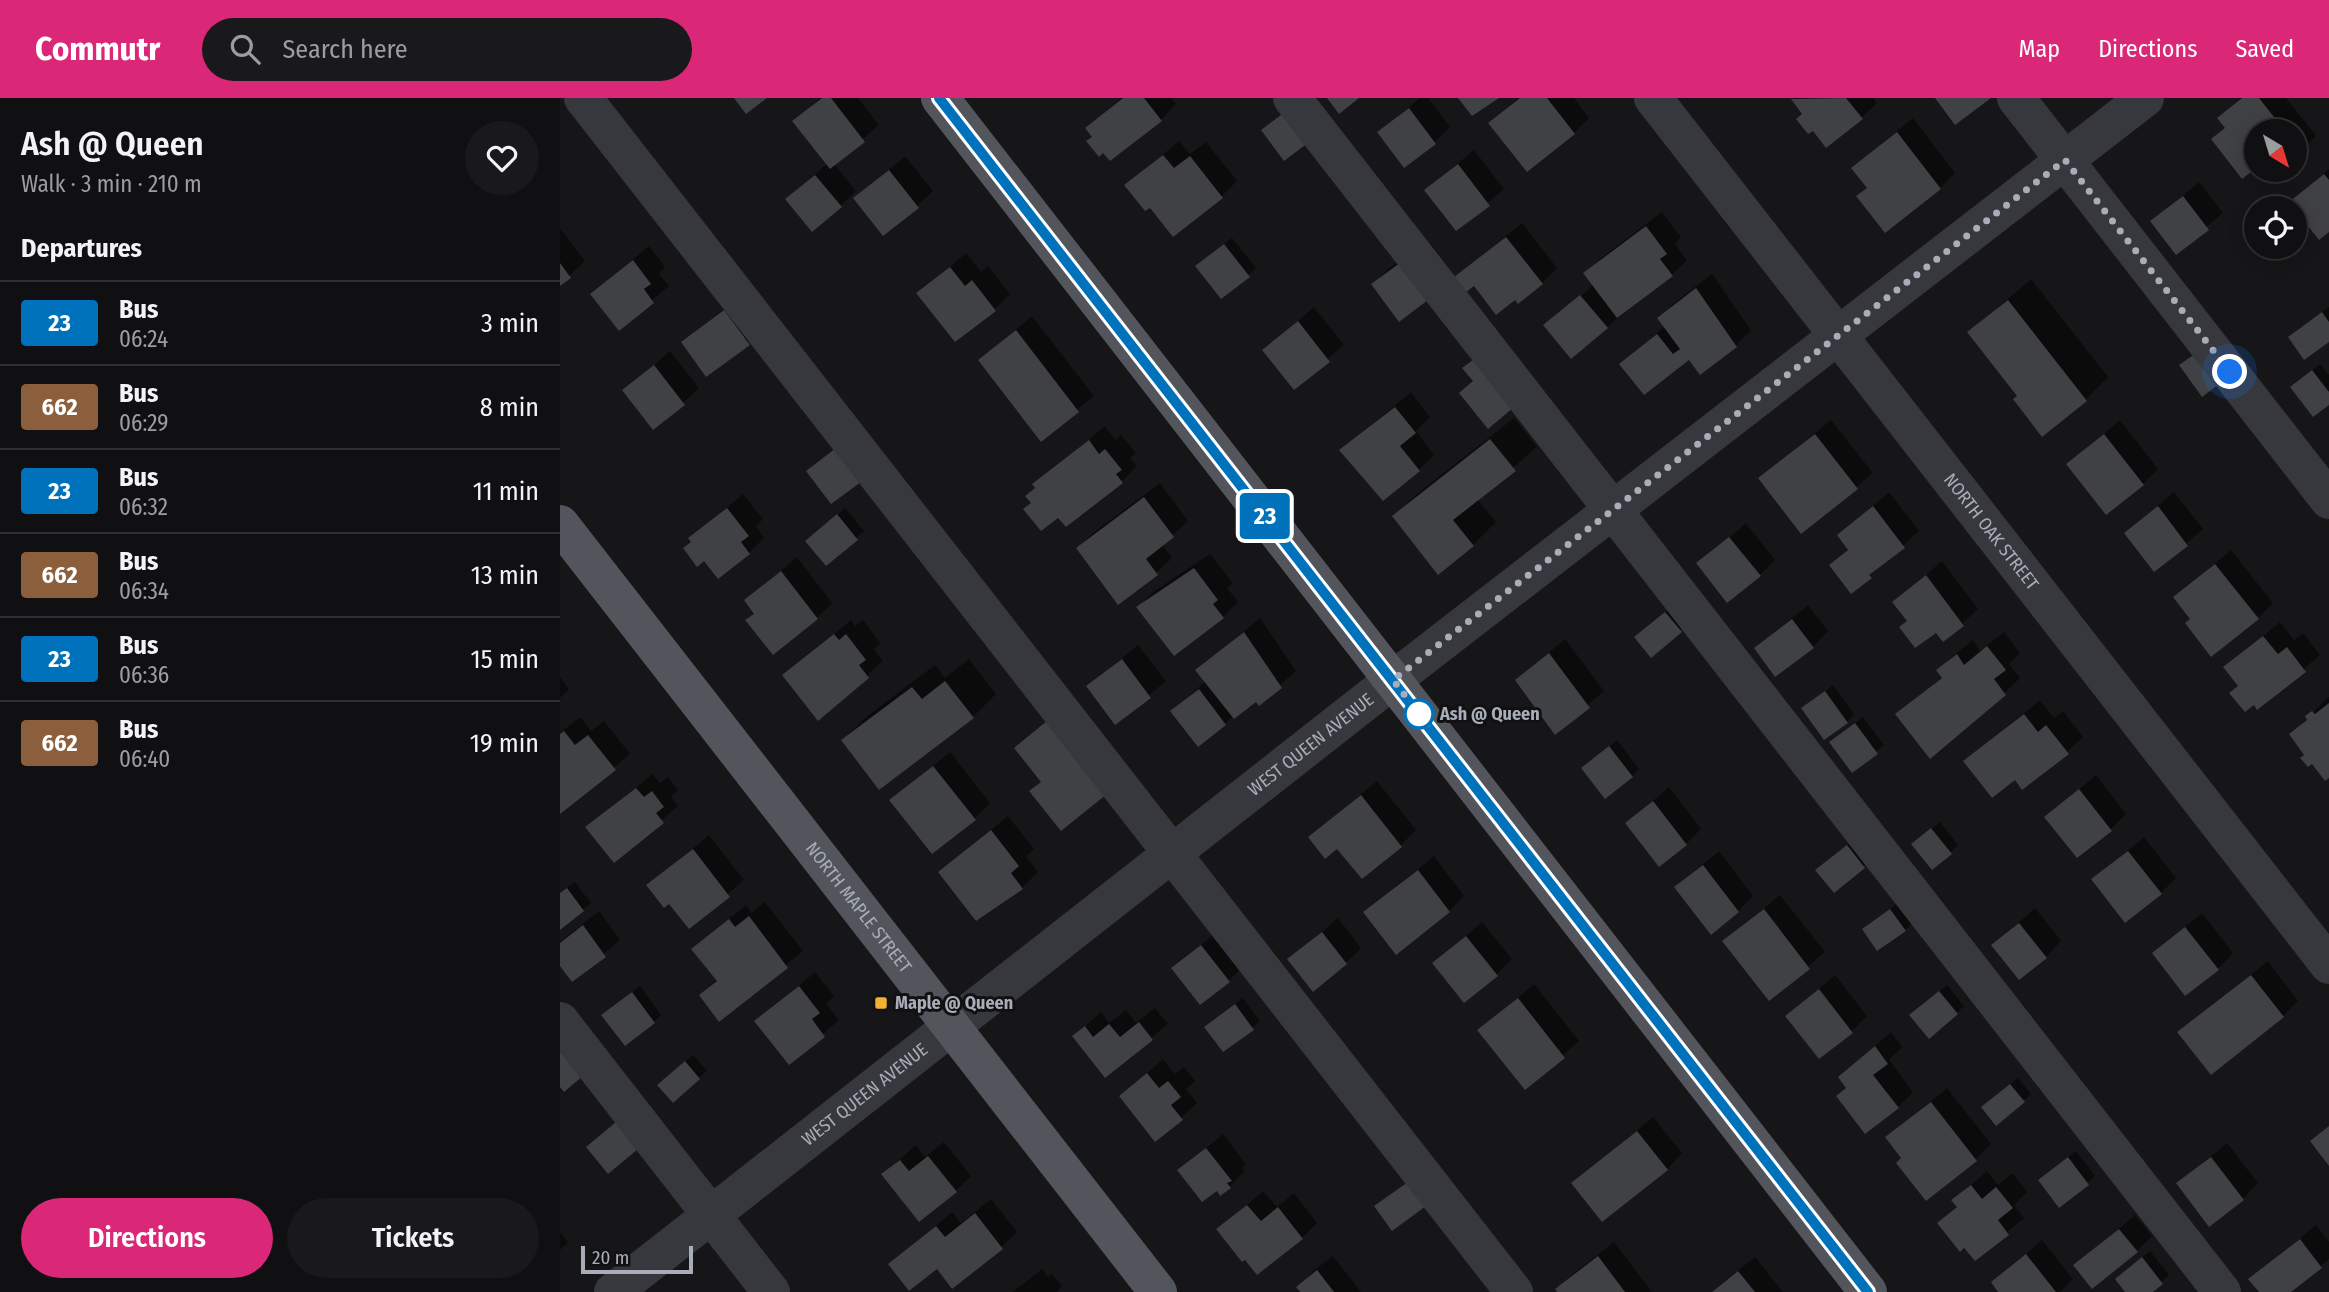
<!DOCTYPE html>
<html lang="en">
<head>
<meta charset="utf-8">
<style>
  body { margin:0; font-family:"Fira Sans Condensed",sans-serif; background:#19191b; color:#f1f3f6; height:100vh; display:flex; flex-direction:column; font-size:26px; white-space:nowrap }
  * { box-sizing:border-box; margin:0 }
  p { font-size:23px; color:#9c9d9f }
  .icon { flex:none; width:38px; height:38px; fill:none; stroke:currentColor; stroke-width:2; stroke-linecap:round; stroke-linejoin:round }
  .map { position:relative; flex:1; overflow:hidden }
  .details { display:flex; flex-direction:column; background:#101012; width:560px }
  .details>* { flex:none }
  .badge { padding:0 14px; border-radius:5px; font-size:24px; line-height:46px }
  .needle { width:46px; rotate:142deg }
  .fabs { position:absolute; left:1684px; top:21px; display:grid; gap:14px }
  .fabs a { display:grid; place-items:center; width:63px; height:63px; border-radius:50%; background:#101012; box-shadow:0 4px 18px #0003,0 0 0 2px #303032; font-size:35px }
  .scale { position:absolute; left:21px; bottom:18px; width:112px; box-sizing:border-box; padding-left:7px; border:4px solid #a8adb8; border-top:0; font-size:19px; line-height:24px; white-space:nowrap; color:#a8adb8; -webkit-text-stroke:5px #111113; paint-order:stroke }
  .you { position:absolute; width:35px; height:35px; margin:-18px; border:5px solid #fff; border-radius:50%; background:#1a73e8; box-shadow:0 0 0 10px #1a73e833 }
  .map>.badge { position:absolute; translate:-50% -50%; box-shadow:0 0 0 4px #fff }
  h2 { padding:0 21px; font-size:26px; line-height:63px }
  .round { display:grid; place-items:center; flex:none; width:74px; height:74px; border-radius:37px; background:#19191b }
  .head { display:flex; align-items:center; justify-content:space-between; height:119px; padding:0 21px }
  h1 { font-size:33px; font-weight:600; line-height:52px }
  .cta { display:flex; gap:14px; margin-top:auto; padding:14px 21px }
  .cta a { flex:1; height:80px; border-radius:42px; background:#db2777; color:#fff; font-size:28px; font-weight:600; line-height:80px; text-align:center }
  .cta a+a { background:#19191b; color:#f1f3f6 }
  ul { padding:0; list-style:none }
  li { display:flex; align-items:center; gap:21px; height:84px; padding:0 21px; border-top:2px solid #303032 }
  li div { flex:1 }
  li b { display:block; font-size:26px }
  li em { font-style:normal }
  li .badge { min-width:77px; font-weight:700; text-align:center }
  header { display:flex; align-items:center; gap:42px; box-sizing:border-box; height:98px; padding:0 35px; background:#db2777; color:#fff }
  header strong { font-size:33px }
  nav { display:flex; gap:38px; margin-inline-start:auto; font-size:24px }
  .search { width:490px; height:63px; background:#19191b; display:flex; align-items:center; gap:18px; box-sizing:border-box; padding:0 24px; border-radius:38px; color:#9c9d9f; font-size:26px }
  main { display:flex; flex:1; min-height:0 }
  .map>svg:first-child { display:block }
  .shadow { fill:#0007 }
  .building { fill:#404145 }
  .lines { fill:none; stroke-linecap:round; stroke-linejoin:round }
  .minor { stroke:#37383d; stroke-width:38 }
  .major { stroke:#53555c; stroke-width:38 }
  .line-casing { stroke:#fff; stroke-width:16 }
  .line { stroke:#0072bc; stroke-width:10 }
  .walk { stroke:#a8adb8; stroke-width:7; stroke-dasharray:0 12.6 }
  .stop-dot { fill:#fff; stroke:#0072bc; stroke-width:3.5 }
  .poi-dot { fill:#f2b134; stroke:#111113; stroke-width:2.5 }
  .labels { text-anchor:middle; stroke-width:6; stroke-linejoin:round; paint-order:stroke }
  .street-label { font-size:18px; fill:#a8adb8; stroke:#111113 }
  .stop-label { font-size:18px; font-weight:bold; fill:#a8adb8; stroke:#111113; text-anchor:start }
  .poi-label { font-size:18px; font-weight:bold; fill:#a8adb8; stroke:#111113; text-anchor:start }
</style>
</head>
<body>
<header>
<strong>Commutr</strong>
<div class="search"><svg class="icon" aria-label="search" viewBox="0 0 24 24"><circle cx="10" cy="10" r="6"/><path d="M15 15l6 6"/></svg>Search here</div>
<nav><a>Map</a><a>Directions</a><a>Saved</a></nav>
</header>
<main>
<section class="details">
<div class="head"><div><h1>Ash @ Queen</h1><p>Walk · 3 min · 210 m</p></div><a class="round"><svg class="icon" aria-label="heart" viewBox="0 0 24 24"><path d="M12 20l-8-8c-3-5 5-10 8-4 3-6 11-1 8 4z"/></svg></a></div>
<h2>Departures</h2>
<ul>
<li><span class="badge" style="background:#0072bc;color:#fff">23</span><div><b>Bus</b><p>06:24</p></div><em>3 min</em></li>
<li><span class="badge" style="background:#8b5e3c;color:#fff">662</span><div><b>Bus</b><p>06:29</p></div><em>8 min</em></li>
<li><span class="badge" style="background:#0072bc;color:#fff">23</span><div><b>Bus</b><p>06:32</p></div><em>11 min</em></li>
<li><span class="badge" style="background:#8b5e3c;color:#fff">662</span><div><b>Bus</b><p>06:34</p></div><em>13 min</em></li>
<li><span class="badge" style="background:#0072bc;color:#fff">23</span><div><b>Bus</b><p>06:36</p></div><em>15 min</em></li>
<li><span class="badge" style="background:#8b5e3c;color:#fff">662</span><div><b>Bus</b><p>06:40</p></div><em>19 min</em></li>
</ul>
<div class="cta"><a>Directions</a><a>Tickets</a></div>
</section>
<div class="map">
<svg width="1769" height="1194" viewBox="0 0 1769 1194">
  <rect width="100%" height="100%" fill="#161618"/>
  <!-- shadow -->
  <path class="shadow" d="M260 0H298L319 27 274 66 296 93 280 108 227 101 267 66 235 24Z
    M561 0H611L616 6 601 22 534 38 527 30Z
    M860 0H868L890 29 875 44 820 34Z
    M958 0H1014L1029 20 1014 35 931 25Z
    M1234 0H1313L1317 5 1301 20 1253 30Z
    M1681 0H1726L1756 38 1734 58V33H1696L1653 42 1666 29 1659 20Z
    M1353 20 1395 75 1380 90 1298 98 1308 88 1293 70Z
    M619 43 630 56 646 44 677 83 662 98 590 107 567 87Z
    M914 52 944 91 896 131 866 92Z
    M345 58 373 93 357 108 296 100Z
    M1769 71V132L1731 104Z
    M1702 72H1717L1708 79Z
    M1639 84 1663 115 1616 155 1593 123Z
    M1102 114 1121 139 1115 146 1127 162 1112 177 1047 229 985 227 1028 192 1033 185 1026 175 1041 160Z
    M962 125 997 170 982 185 914 186 897 179Z
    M0 130 25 163 0 186Z
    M672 140 696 170 688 177 645 161Z
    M89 148 105 169 99 176 109 188 59 230 32 196Z
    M860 148 886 183 813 187 828 171Z
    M406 155 421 174 428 168 450 196 435 211 359 195Z
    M1152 176 1191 232 1176 247 1129 260 1062 266 1105 228 1099 221 1114 205Z
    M1471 181 1548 279 1526 301 1459 297 1409 234Z
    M180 198 204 230 188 245 123 244Z
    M754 209 784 247 734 290 704 252Z
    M1769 209V242L1737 232Z
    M472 218 534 298 482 341 420 262Z
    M110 253 139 290 123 305 65 293Z
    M1760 266 1769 277V305L1739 282Z
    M851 294 870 319 856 333 874 357 859 372 781 352Z
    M954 320 977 349 917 401 936 424 913 447 834 418 857 396Z
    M1271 322 1313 375 1242 434 1200 380Z
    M1560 322 1598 371 1583 386 1508 367Z
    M545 328 555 342 561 337 576 355 570 360 577 368 561 384 498 417 472 404 475 387Z
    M600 385 628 423 602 447 612 460 596 475 518 450 533 435Z
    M1329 394 1359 433 1291 493 1271 468 1289 450 1279 437Z
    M1614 394 1643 431 1595 472 1566 435Z
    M183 396 203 421 196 428 204 440 189 455 130 441Z
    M285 410 304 433 266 466 254 436Z
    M1186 425 1215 462 1200 477 1139 466Z
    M1671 452 1713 505 1698 520 1632 521 1615 499Z
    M650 456 673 485 667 490 678 504 663 519 578 510 593 494Z
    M237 459 272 505 257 520 196 515 186 502Z
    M1382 463 1418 511 1384 542 1376 532 1348 522 1334 504Z
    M1248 507 1268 533 1253 549 1196 550Z
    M1113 508 1128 526 1120 533 1084 532Z
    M700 520 736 573 699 605 696 601 638 646 612 613 646 583 637 572Z
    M291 522 295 528 303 522 320 545 314 551 323 563 259 620 225 577Z
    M1720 524 1734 542 1743 535 1760 557 1698 610 1666 569Z
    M1444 534 1460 555 1449 566 1460 580 1416 623 1370 658 1337 617 1383 578 1378 572 1394 557 1413 542 1420 553Z
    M1005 541 1044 593 995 635 957 582Z
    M578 547 606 583 556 625 528 588Z
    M409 561 436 596 413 619 283 642 306 619 375 567 385 580Z
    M0 579 9 591 0 600Z
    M1273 587 1294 616 1287 624 1244 610Z
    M1768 599 1769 600V678L1731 637Z
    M1480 602 1494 620 1503 613 1523 639 1507 654 1456 680 1405 663Z
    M20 619 31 633 44 623 70 656 0 714V635Z
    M1303 619 1324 647 1292 673 1279 637Z
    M1057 642 1079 671 1072 678 1031 663Z
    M390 654 430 705 414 721 331 702Z
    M92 676 100 685 108 679 118 692 111 699 118 708 54 763 28 730Z
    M1536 677 1566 716 1550 732 1487 719Z
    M817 683 856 732 841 747 777 748 750 739Z
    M1109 689 1141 731 1126 746 1067 725Z
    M448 718 474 751 466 759 478 774 462 790 417 821 380 774Z
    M1380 724 1398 747 1373 770 1361 739Z
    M149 737 184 782 129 829 109 804 89 787Z
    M1584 739 1616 780 1601 795 1533 782Z
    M1295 741 1311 761 1274 793 1265 765Z
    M1159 753 1193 798 1178 813 1116 789Z
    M874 758 904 798 889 813 805 814Z
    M15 784 31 805 0 830V795Z
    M1220 797 1265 854 1209 901 1165 843Z
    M205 804 243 853 160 921 141 897 157 881 133 851 186 807 191 815Z
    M1338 805 1352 825 1345 832 1304 831Z
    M1475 810 1501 843 1486 859 1433 847Z
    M39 813 60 842 13 881 0 865V844Z
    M1642 815 1673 855 1658 871 1594 855Z
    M778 820 801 850 786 865 730 861Z
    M922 824 952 861 936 877 874 865Z
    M658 833 684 867 669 883 613 870Z
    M1708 863 1738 903 1723 918 1620 934Z
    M255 874 274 898 266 906 279 922 229 965 197 923Z
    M1275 877 1307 918 1292 933 1227 918Z
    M974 886 1019 943 965 990 920 933Z
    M1387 887 1404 908 1397 915 1359 910Z
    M80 888 101 917 94 924 51 910Z
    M683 900 700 923 692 930 654 922Z
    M595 910 608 926 545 978 514 938 541 914 549 925 566 912 576 925Z
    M1331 934 1342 949 1329 962 1353 994 1338 1009 1278 998 1287 988 1280 979Z
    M133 957 147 973 113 1003 106 980Z
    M603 961 615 976 624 969 635 983 626 991 637 1005 596 1042 561 998Z
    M1458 980 1471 996 1463 1003 1430 1002Z
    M1387 990 1431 1046 1416 1061 1343 1060 1327 1040Z
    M1093 1019 1122 1055 1107 1071 1014 1085Z
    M663 1036 686 1066 682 1070 685 1073 670 1088 658 1091 620 1072Z
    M384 1044 411 1078 396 1093 323 1076 356 1047 365 1059Z
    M1667 1045 1698 1085 1683 1101 1618 1086Z
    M1516 1053 1535 1078 1499 1108 1487 1075Z
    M1427 1073 1438 1087 1453 1075 1467 1094 1454 1107 1464 1120 1415 1161 1379 1126 1398 1107 1394 1102Z
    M703 1093 717 1109 734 1095 757 1125 742 1140 658 1132Z
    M431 1101 457 1134 441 1149 377 1169 330 1166 392 1114 401 1125Z
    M1575 1117 1592 1138 1577 1153 1516 1167Z
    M1756 1127 1769 1144V1161L1728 1194H1701L1691 1181Z
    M0 1134 8 1144 0 1152Z
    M1482 1142 1513 1181 1500 1194H1440L1433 1185Z
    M1054 1144 1092 1194H999L997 1191 1013 1176Z
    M1590 1153 1609 1177 1590 1194H1567L1564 1174Z
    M773 1158 801 1194H737L753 1173Z
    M1195 1159 1223 1194H1153L1162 1185Z
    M482 1171 488 1179 492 1176 502 1188 497 1194H453Z"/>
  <!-- building -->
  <path class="building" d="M174 0H207L186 16Z
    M262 0H271L305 44 270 71 232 23Z
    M563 0H584L602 23 550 63 543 55 539 59 526 43 532 39 525 30Z
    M767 0H799L779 16Z
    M898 0H939L912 18Z
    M960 0H987L1015 36 967 74 928 25Z
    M1286 0 1303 21 1266 50 1253 33 1248 36 1236 21 1242 16 1231 1Z
    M1375 0H1431L1395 27Z
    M1682 0H1699L1725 33H1696V70L1682 81 1651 41 1665 30 1657 20Z
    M730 10 753 41 724 63 701 32Z
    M849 10 876 46 844 70 817 34Z
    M1337 34 1381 91 1325 135 1296 98 1307 90 1291 70Z
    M603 57 614 70 630 58 663 100 613 139 590 110 585 113 564 87Z
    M898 66 930 108 896 133 864 92Z
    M329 72 359 110 323 138 293 100Z
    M1764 76 1769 82V134L1759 142 1729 104Z
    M255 77 282 109 252 134 225 101Z
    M1623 98 1649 132 1616 157 1590 123Z
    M1086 128 1107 156 1100 161 1113 178 1057 220 1023 175Z
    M946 139 983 186 958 206 955 202 936 217 914 188 906 194 894 179Z
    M664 146 690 179 661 201 635 168Z
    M73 162 91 186 84 191 94 205 59 233 30 196Z
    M844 162 872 199 839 224 811 186Z
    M0 165 11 180 0 188Z
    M390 169 405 188 412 182 436 213 395 244 356 195Z
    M1136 190 1177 249 1140 277 1129 262 1084 297 1059 266 1097 236 1113 256 1120 251 1097 220Z
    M1020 197 1048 230 1011 261 983 227Z
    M1448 202 1527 303 1482 339 1453 301 1457 298 1407 234Z
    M164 212 190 247 146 279 121 244Z
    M1762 214 1769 224V244L1744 262 1728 239Z
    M738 223 770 264 734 292 702 252Z
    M456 232 519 314 481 344 418 262Z
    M1645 249 1667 280 1642 299 1619 267Z
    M921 256 960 304 928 331 899 295 913 283 902 270Z
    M94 267 125 307 93 332 62 292Z
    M1752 272 1769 294V307L1753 319 1730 289Z
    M835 309 856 335 840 348 860 373 823 403 779 352Z
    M1255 336 1298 391 1241 436 1198 380Z
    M1544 336 1584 387 1546 417 1506 366Z
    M930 341 956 373 893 422 914 448 878 477 832 418Z
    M529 342 539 356 545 351 562 372 556 376 563 385 506 429 498 420 481 433 463 411 471 405 465 398 475 390 472 386Z
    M280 347 305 381 271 406 246 373Z
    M584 399 614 439 586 461 598 477 558 507 516 450Z
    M1313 408 1345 450 1309 477 1312 480 1291 496 1269 467 1288 452 1277 437Z
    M1598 408 1628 448 1594 474 1564 435Z
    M167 410 189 438 181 444 190 456 158 481 144 463 137 469 123 450 131 444 128 440Z
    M277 416 298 442 266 468 245 443Z
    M1169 439 1201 478 1167 505 1136 465Z
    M1655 466 1699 521 1651 559 1625 525 1630 521 1613 499Z
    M634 470 658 502 653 506 664 520 614 558 576 509Z
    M221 473 258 521 213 557 185 522 194 516 184 502Z
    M1366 477 1404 528 1383 544 1376 535 1355 550 1339 529 1347 523 1332 504Z
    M1105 514 1122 534 1091 560 1074 539Z
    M1232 521 1254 550 1215 579 1194 550Z
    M684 534 722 590 699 608 696 604 674 621 635 572Z
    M274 536 279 542 286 536 306 562 299 567 309 580 258 623 222 577Z
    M1703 538 1718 556 1727 549 1746 574 1697 612 1694 607 1685 614 1669 595 1678 588 1663 569Z
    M1427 548 1446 572 1434 581 1446 597 1370 661 1335 616 1382 580 1376 572 1397 556 1404 567Z
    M989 555 1030 610 995 637 955 582Z
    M562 561 591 600 555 627 526 588Z
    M385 583 414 620 319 692 281 642 352 589 362 601Z
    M639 591 666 627 638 649 610 613Z
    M1265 593 1288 625 1264 642 1241 610Z
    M1769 605V680L1765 683 1752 666 1748 669 1740 660 1744 657 1729 636 1747 622 1745 618 1752 613 1755 616Z
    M1464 616 1478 634 1486 627 1509 656 1462 692 1455 682 1432 700 1403 663Z
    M493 618 552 692 501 733 469 693 481 684 454 650Z
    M1295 625 1318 656 1292 675 1269 644Z
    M4 633 15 647 28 637 56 672 0 716V636Z
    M1049 648 1073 679 1045 701 1021 670Z
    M373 668 416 722 372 756 329 702Z
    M76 690 84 699 92 693 104 709 96 715 104 725 54 765 25 729Z
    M1519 691 1552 733 1517 760 1484 719Z
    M801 697 842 749 802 781 777 751 765 761 748 739Z
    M1093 703 1127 747 1099 769 1065 725Z
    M1371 730 1392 756 1372 772 1351 746Z
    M431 732 459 768 451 775 463 791 416 823 378 774Z
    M1287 747 1305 770 1274 795 1255 772Z
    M133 751 170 799 129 831 109 806 104 810 86 787Z
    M1568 753 1602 796 1565 825 1531 781Z
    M1143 767 1179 814 1151 837 1114 789Z
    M858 772 890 814 836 857 803 814Z
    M7 790 24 813 0 832V795Z
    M1204 811 1250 871 1209 903 1162 843Z
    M1330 811 1346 833 1317 853 1302 831Z
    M189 818 228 870 159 924 139 897 157 883 131 851 169 821 175 829Z
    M1459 825 1487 860 1459 882 1431 847Z
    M23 827 46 859 12 884 0 868V845Z
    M1625 829 1659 872 1625 898 1592 855Z
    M762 834 787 866 753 894 727 861Z
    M906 838 938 878 904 905 872 865Z
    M641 847 670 884 640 907 611 870Z
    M1691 877 1724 919 1651 977 1617 934Z
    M239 888 260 915 252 921 265 939 229 967 194 923Z
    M1259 891 1293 935 1259 961 1225 918Z
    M1379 893 1398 916 1369 941 1349 917Z
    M72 894 95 925 65 948 41 917Z
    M958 900 1005 960 965 992 917 932Z
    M675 906 694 932 663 954 644 929Z
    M579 924 593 942 545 980 512 938 525 928 533 939 549 926 560 939Z
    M1315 948 1328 966 1313 977 1339 1010 1305 1036 1276 998 1286 990 1278 979Z
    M0 954 24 977 4 994 0 989Z
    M125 963 140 981 113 1005 97 987Z
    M587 975 599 990 608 983 621 999 611 1007 623 1022 595 1044 559 998Z
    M1450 986 1465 1004 1436 1028 1421 1009Z
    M1371 1004 1417 1063 1366 1103 1336 1065 1341 1060 1325 1039Z
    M62 1019 84 1046 48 1076 26 1049Z
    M1769 1028V1068L1750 1043Z
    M1077 1033 1108 1072 1042 1124 1011 1085Z
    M646 1050 672 1083 667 1085 671 1090 660 1098 657 1093 642 1104 617 1072Z
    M368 1058 397 1094 359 1124 321 1076 340 1062 349 1073Z
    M1508 1059 1529 1087 1499 1110 1478 1082Z
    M1651 1059 1684 1102 1649 1129 1616 1085Z
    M848 1084 866 1108 832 1133 814 1108Z
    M1411 1087 1422 1101 1436 1089 1453 1110 1438 1122 1449 1137 1415 1163 1404 1150 1400 1154 1377 1125 1397 1109 1391 1102Z
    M687 1107 701 1123 718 1109 743 1141 697 1177 685 1162 682 1164 656 1131Z
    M415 1115 443 1151 392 1191 377 1171 349 1193 328 1166 376 1128 385 1139Z
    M1559 1131 1578 1154 1532 1191 1513 1167Z
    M1740 1141 1762 1170 1731 1194H1699L1688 1181Z
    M1466 1156 1496 1194H1438L1431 1184Z
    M1038 1158 1065 1194H997L995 1191Z
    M1582 1159 1603 1186 1593 1194H1565L1555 1181Z
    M757 1172 774 1194H740L736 1189Z
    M1178 1173 1195 1194H1152Z"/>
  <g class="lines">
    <!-- minor -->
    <g class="minor">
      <path d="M23 0 954 1194"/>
      <path d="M732 0 1662 1194"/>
      <path id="s1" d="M1093 0 1769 867"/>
      <path d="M1456 0 1769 402"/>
      <path d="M0 923 211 1194"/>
      <path id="s2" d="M53 1194 833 582 1585 0"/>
    </g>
    <!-- major -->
    <g class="major">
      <path d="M380 0 1308 1194"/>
      <path id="s3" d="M0 426 598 1194"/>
    </g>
  </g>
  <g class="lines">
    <defs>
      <path id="line" d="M379 0 1308 1194"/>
    </defs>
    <!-- line casing -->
    <use href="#line" class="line-casing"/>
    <!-- line -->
    <use href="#line" class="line"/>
    <!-- walk -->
    <path class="walk" d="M859 616 867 626 833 582 1505 62 1670 274"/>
  </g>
  <!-- markers -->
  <circle class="stop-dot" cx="859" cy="616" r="14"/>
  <rect class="poi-dot" x="314" y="898" width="14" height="14" rx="3.5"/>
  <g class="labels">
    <!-- street labels -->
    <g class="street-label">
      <text dy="6" stroke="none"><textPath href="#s1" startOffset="550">NORTH OAK STREET</textPath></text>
      <text dy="6" stroke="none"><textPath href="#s2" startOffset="887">WEST QUEEN AVENUE</textPath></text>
      <text dy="6" stroke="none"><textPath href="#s3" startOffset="486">NORTH MAPLE STREET</textPath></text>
      <text dy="6" stroke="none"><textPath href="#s2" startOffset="320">WEST QUEEN AVENUE</textPath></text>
    </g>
    <!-- stop labels -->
    <g class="stop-label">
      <text x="880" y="622">Ash @ Queen</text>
    </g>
    <!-- poi labels -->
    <g class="poi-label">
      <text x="335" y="911">Maple @ Queen</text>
    </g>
  </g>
</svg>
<div class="fabs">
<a><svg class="needle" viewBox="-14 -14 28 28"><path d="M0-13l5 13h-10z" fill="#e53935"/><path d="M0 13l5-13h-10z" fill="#9c9d9f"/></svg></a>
<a><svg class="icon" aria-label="locate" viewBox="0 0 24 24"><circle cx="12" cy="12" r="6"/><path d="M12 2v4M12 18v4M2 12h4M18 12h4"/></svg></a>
</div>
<div class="scale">20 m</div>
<div class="you" style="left:1670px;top:274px"></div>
<b class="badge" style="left:705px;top:418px;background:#0072bc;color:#fff">23</b>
</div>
</main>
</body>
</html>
